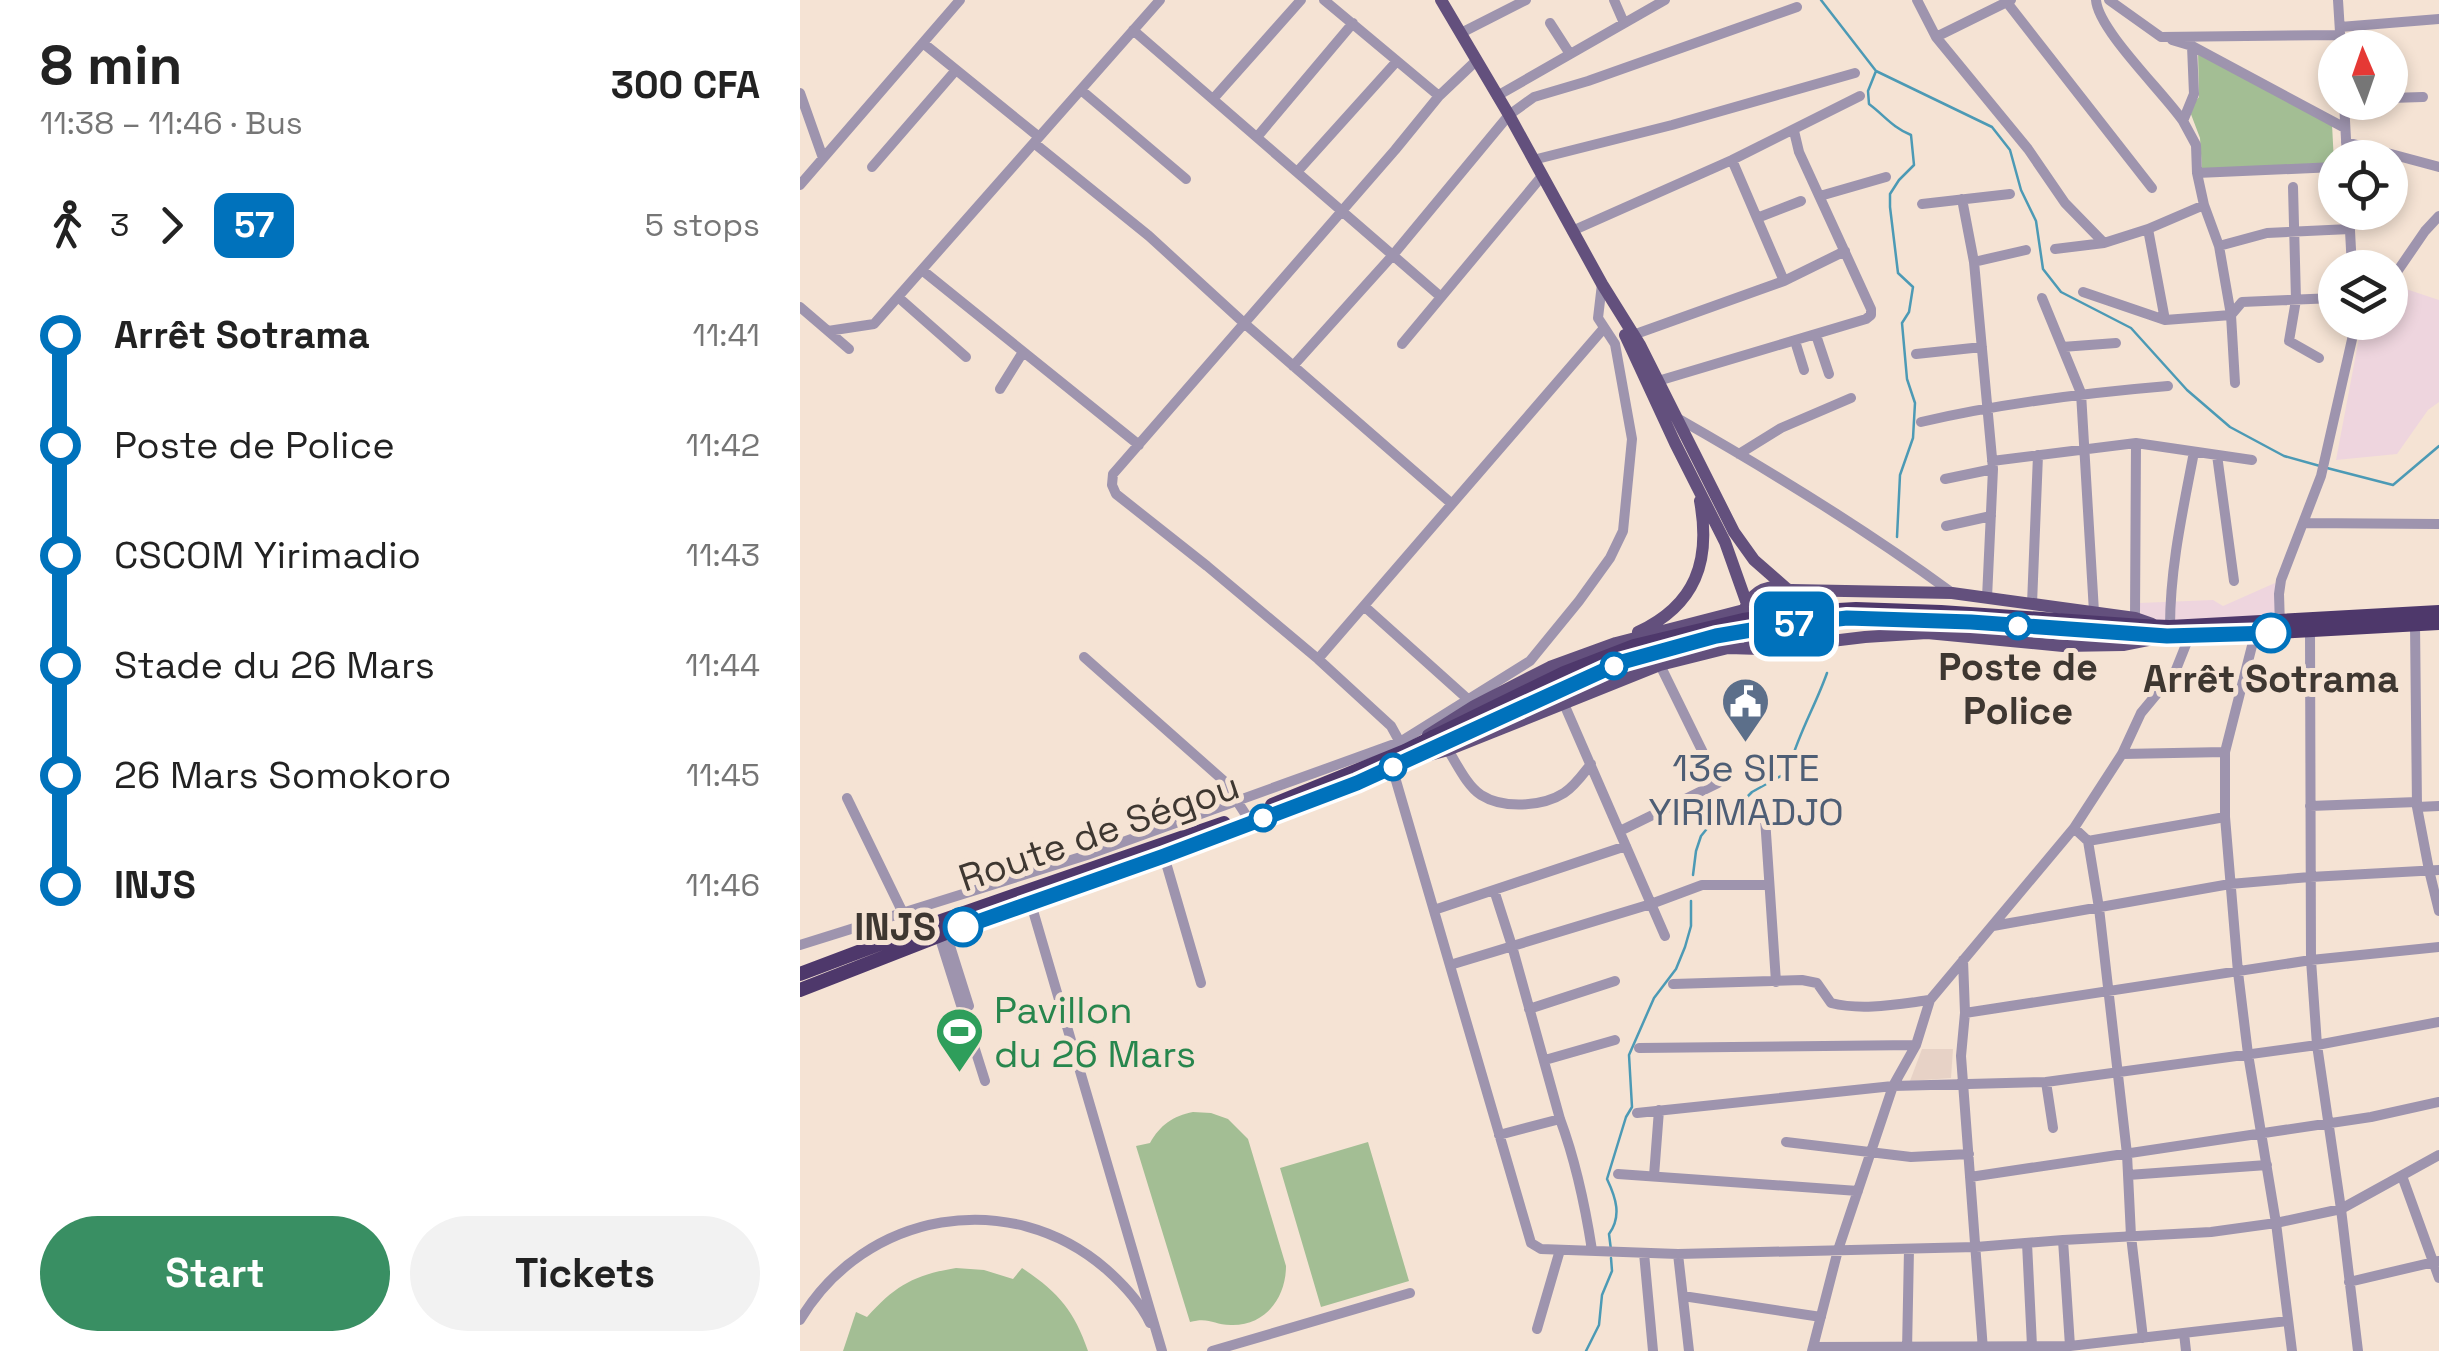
<!DOCTYPE html>
<html lang="en">
<head>
<meta charset="utf-8">
<style>
  body { margin:0; font-family:"Space Grotesk",sans-serif; background:#f2f2f2; color:#222; height:100vh; display:flex; flex-direction:column; font-size:38px; white-space:nowrap }
  * { box-sizing:border-box; margin:0 }
  p { font-size:32px; color:#767676 }
  .icon { flex:none; width:55px; height:55px; fill:none; stroke:currentColor; stroke-width:2; stroke-linecap:round; stroke-linejoin:round }
  .map { position:relative; flex:1; overflow:hidden }
  .drawer { display:flex; flex-direction:column; background:#fff; width:800px }
  .drawer>* { flex:none }
  .badge { padding:0 20px; border-radius:15px; font-size:35px; line-height:65px }
  .needle { width:65px; rotate:358deg }
  .buttons { position:absolute; left:1518px; top:30px; display:grid; gap:20px }
  .buttons a { display:grid; place-items:center; width:90px; height:90px; border-radius:50%; background:#fff; box-shadow:0 5px 15px #0003; font-size:50px }
  .map>.badge { position:absolute; translate:-50% -50%; box-shadow:0 0 0 5px #fff }
  .legs { display:flex; align-items:center; gap:15px; height:110px; padding:0 40px; font-size:32px }
  .legs p { margin-inline-start:auto }
  .summary { display:flex; align-items:center; justify-content:space-between; height:170px; padding:0 40px }
  h1 { font-size:55px; font-weight:600; line-height:75px }
  .primary-button { display:flex; gap:20px; margin-top:auto; padding:20px 40px }
  .primary-button a { flex:1; height:115px; border-radius:60px; background:#398f63; color:#fff; font-size:40px; font-weight:600; line-height:115px; text-align:center }
  .primary-button a+a { background:#f2f2f2; color:#222 }
  ul { padding:0 40px; list-style:none }
  li { display:flex; align-items:center; gap:35px; height:110px; font-size:38px }
  li i { display:grid; place-items:center; width:15px; height:100%; margin:0 12px; background:currentColor }
  li i::after { content:''; width:25px; height:25px; margin:-12px; border:8px solid; border-radius:50%; background:#fff }
  li p { margin-inline-start:auto }
  li:first-child i { background:linear-gradient(#0000 50%,currentColor 0) }
  li:last-child i { background:linear-gradient(currentColor 50%,#0000 0) }
  main { display:flex; flex:1; min-height:0 }
  .map>svg:first-child { display:block }
  .commercial { fill:#eed5de }
  .education { fill:#e7d2c6 }
  .green { fill:#a3be94 }
  .lines { fill:none; stroke-linecap:round; stroke-linejoin:round }
  .stream { stroke:#4c9ab5; stroke-width:2.5 }
  .minor { stroke:#9e94ae; stroke-width:10 }
  .major { stroke:#63507d; stroke-width:12 }
  .highway { stroke:#4e386b; stroke-width:14 }
  .highway-bridge { stroke:#4e386b; stroke-width:14 }
  .line-1-casing { stroke:#fff; stroke-width:22 }
  .line-1 { stroke:#0072bc; stroke-width:15 }
  .stop-1-dot { fill:#fff; stroke:#0072bc; stroke-width:5 }
  .labels { text-anchor:middle; stroke-width:10; stroke-linejoin:round; paint-order:stroke }
  .stop-label { font-size:38px; font-weight:bold; fill:#3e3731; stroke:#f5e3d4 }
  .service-label { font-size:38px; fill:#4e5e75; stroke:#f5e3d4 }
  .street-label { font-size:38px; fill:#3e3731; stroke:#f5e3d4 }
  .leisure-label { font-size:38px; fill:#27864d; stroke:#f5e3d4; text-anchor:start }
</style>
</head>
<body>
<main>
<section class="drawer">
<div class="summary"><div><h1>8 min</h1><p>11:38 – 11:46 · Bus</p></div><b>300 CFA</b></div>
<div class="legs"><svg class="icon" aria-label="walk" viewBox="0 0 24 24"><circle cx="13" cy="4" r="2"/><path d="M13 8l-2 6 4 7M11 14l-3 7M7 12l3-4h3l4 4"/></svg>3<svg class="icon" aria-label="forward" viewBox="0 0 24 24"><path d="M9 5l7 7-7 7"/></svg><b class="badge" style="background:#0072bc;color:#fff">57</b><p>5 stops</p></div>
<ul>
<li><i style="color:#0072bc"></i><b>Arrêt Sotrama</b><p>11:41</p></li>
<li><i style="color:#0072bc"></i><span>Poste de Police</span><p>11:42</p></li>
<li><i style="color:#0072bc"></i><span>CSCOM Yirimadio</span><p>11:43</p></li>
<li><i style="color:#0072bc"></i><span>Stade du 26 Mars</span><p>11:44</p></li>
<li><i style="color:#0072bc"></i><span>26 Mars Somokoro</span><p>11:45</p></li>
<li><i style="color:#0072bc"></i><b>INJS</b><p>11:46</p></li>
</ul>
<div class="primary-button"><a>Start</a><a>Tickets</a></div>
</section>
<div class="map">
<svg width="1639" height="1351" viewBox="0 0 1639 1351">
  <rect width="100%" height="100%" fill="#f5e3d4"/>
  <!-- commercial -->
  <path class="commercial" d="M1594 285 1639 300V402L1628 410 1597 454 1536 460 1559 338 1569 323 1590 322V290Z
    M1475 583 1477 619 1342 624 1339 603 1413 600 1423 606Z"/>
  <!-- education -->
  <path class="education" d="M1122 1049H1153L1151 1078 1110 1081Z"/>
  <!-- green -->
  <path class="green" d="M1398 51 1532 124 1534 163 1402 169 1400 138 1389 109 1399 97Z
    M393 1112 411 1113 428 1119 448 1139 486 1266C486 1298 465 1326 431 1325 413 1325 410 1317 390 1322L336 1146 350 1143C360 1125 373 1116 393 1112Z
    M568 1142 609 1281 521 1307 480 1168Z
    M156 1268 184 1270 213 1279 222 1268C258 1292 274 1310 288 1351H43L56 1312 67 1317C96 1285 114 1275 156 1268Z"/>
  <g class="lines">
    <!-- stream -->
    <path class="stream" d="M1021 0 1076 71 1192 127 1210 150 1221 190 1236 221 1243 269 1261 292 1331 328 1387 390 1430 427 1484 456 1520 466
      M1076 71 1068 91 1069 104C1085 116 1092 127 1111 135L1114 165 1099 180 1090 194V207L1098 273 1113 287 1109 312 1102 323 1107 379 1115 403 1113 438 1100 475 1097 537
      M1527 468 1593 485 1639 446
      M893 875 896 851 901 836 914 820 934 810 952 792 988 772C996 738 1015 707 1027 673
      M811 1250 809 1234C822 1216 816 1198 807 1179L826 1117 832 1107 829 1055 854 998 876 969 885 947 891 926V901
      M786 1351 799 1325 802 1295 812 1271 811 1258"/>
    <!-- minor -->
    <path class="minor" d="M524 0 639 96
      M814 0 824 23
      M1117 0 1136 37 1228 149 1265 203 1304 243
      M1205 0 1352 188
      M1296 0C1298 30 1364 93 1383 121
      M1309 0 1361 37 1540 35
      M1538 0 1541 48
      M750 23 770 54
      M1540 27 1639 19
      M333 30 641 297
      M661 33 726 0
      M1136 37 1211 0
      M1372 40 1392 46 1545 128
      M123 43 239 137
      M1392 46 1394 94 1383 121 1396 145 1397 173 1404 205 1419 246 1431 315 1435 383
      M281 90 386 179
      M0 93 23 158
      M697 96 865 0
      M1590 98 1623 97
      M413 99 501 0
      M1544 102 1547 158
      M457 137 553 23
      M1546 142 1639 167
      M234 143 349 236 444 323 652 504
      M733 160 872 125 1055 73
      M932 160 984 281
      M72 167 156 70
      M497 172 597 61
      M1397 173 1535 167
      M0 185 160 0
      M1493 187 1496 300 1489 341 1519 358
      M1020 196 1086 177
      M1162 199 1174 262 1193 469 1187 598
      M1122 204 1210 194
      M1549 212 1552 268
      M957 218 1001 201
      M1348 229 1365 320
      M772 231 932 160 1060 96
      M1419 246 1467 233 1550 229
      M1255 249 1304 243 1348 229 1404 205
      M1174 262 1226 250
      M122 270 339 445
      M1590 282 1625 231 1639 216
      M1283 292 1365 320 1431 315 1442 302 1535 298
      M98 297 166 357
      M1242 298 1281 393 1294 612
      M0 307 49 349
      M28 331 74 324 360 0
      M833 335 984 281 1045 251
      M1016 335 1029 374
      M995 341 1004 370
      M602 344 742 176
      M1262 347 1316 343
      M1116 354 1182 347
      M493 366 593 255 709 115 734 97 788 81 997 7
      M858 381 1066 319 1071 315V309L999 152 994 131
      M200 389 223 352
      M879 419C972 472 1065 529 1151 592
      M1121 422C1203 403 1284 393 1368 386
      M939 454 981 428 1051 398
      M1417 455 1434 581
      M1192 461 1336 443 1452 460
      M1145 479 1193 469
      M1503 523 1639 524
      M1146 526 1191 516
      M1232 604 1238 455
      M564 606 671 702
      M1335 618 1336 443
      M1615 624 1617 807 1629 870 1639 911
      M1480 626 1479 594 1481 580 1521 476 1553 335V322
      M1370 627C1370 567 1383 510 1394 452
      M1510 631 1511 960 1517 1045 1541 1209 1558 1351
      M1455 634 1425 752V817L1438 972 1448 1054 1476 1223 1492 1351
      M284 657 424 781 446 815
      M518 659 804 328
      M764 704 865 936
      M602 746 591 726 518 659 407 566 316 494 312 485 313 474 595 150 639 96 677 60
      M648 750C657 764 667 786 681 795 703 809 742 807 764 793 775 786 783 774 791 764
      M1322 754 1425 752
      M592 767 731 1243 741 1249 878 1254 1176 1247 1263 1240 1411 1232 1476 1223 1541 1209 1639 1155
      M47 798 103 913
      M1510 806 1617 802
      M1617 807 1639 806
      M965 818 976 982
      M1274 828 1288 841 1299 908 1327 1154 1331 1236 1343 1338
      M820 831 918 783 860 665
      M1288 841 1425 817
      M364 856 401 983
      M694 890 712 946 760 1119C776 1162 785 1205 792 1250
      M229 897 362 1351
      M634 910 826 846
      M1193 926 1430 884 1510 877 1639 870
      M144 927 169 1006
      M137 929 185 1081
      M0 945 287 855 600 742 730 661 779 601 810 558 823 531 832 439 815 344 798 318 802 284
      M1163 960 1165 1013 1161 1056 1183 1350
      M650 965 851 904 902 885H969
      M873 984 1002 980 1017 983 1031 1003C1063 1011 1098 1004 1130 1000
      M729 1009 815 981
      M1165 1013 1511 960 1639 947
      M839 1048 1116 1045
      M745 1060 815 1040
      M1246 1082 1253 1128
      M837 1113 1093 1086 1246 1082 1517 1045 1639 1022
      M699 1135 760 1119
      M986 1142 1111 1157 1169 1154
      M818 1174 1058 1191
      M1328 1175 1467 1165
      M854 1176 859 1110
      M1602 1176 1639 1278
      M1170 1177 1571 1117 1639 1102
      M1263 1240 1270 1346
      M1227 1243 1232 1346
      M844 1253 853 1351
      M878 1254 889 1351
      M1549 1282 1638 1261
      M883 1296 1021 1317
      M0 1320C65 1211 210 1186 306 1269 323 1284 340 1302 350 1323
      M737 1329 760 1250
      M1384 1333 1386 1351
      M1013 1347 1270 1346 1488 1321
      M412 1351 610 1293
      M1012 1351 1038 1250 1093 1086 1116 1045 1130 1000 1274 828 1322 754 1341 713 1375 672 1389 637
      M1107 1351 1109 1249"/>
    <!-- major -->
    <path class="major" d="M641 0 709 115 802 284 840 345 934 532 954 560 986 588
      M825 335 875 443 925 542 947 604
      M943 620a33 33 0 1 1 66 0a33 33 0 1 1-66 0Z
      M992 590 1152 593 1335 618 1352 624
      M838 632C896 605 911 561 900 501
      M998 645 1065 637 1127 633 1263 646 1323 645 1358 638
      M628 735 674 706 750 667 816 643 944 610
      M626 756 648 750 860 665 928 648 961 649"/>
    <!-- highway -->
    <path class="highway" d="M1342 626 1370 627 1639 612
      M1345 634 1389 637 1639 623
      M472 805 605 751 633 737
      M0 974 135 923 424 823
      M0 990 146 933 364 856 557 783 760 689"/>
    <!-- highway-bridge -->
    <path class="highway-bridge" d="M760 689C781 680 802 670 824 662 894 636 970 625 1044 619
      M633 737 764 673 834 646 943 620 1003 612 1056 609 1141 612 1342 626"/>
  </g>
  <g class="lines">
    <defs>
      <path id="line-1" d="M163 927 364 856 557 783 822 662 916 636 969 627 1047 618 1171 622 1367 636 1471 633"/>
    </defs>
    <!-- line-1 casing -->
    <use href="#line-1" class="line-1-casing"/>
    <!-- line-1 -->
    <use href="#line-1" class="line-1"/>
  </g>
  <!-- icons -->
  <defs>
    <symbol id="civic-pin" viewBox="-11 -11 22 30"><path d="M0 17L-7.5 6A9.5 9.5 0 1 1 7.5 6Z" fill="#5c6f8a" stroke="#f5e3d4"/><path d="M-.6-6.5H3V-4.5H.6V-3L4-1V1h2V6H-6V1h2V-1L-.6-3ZM-1.2 2.5V6h2.4V2.5Z" fill="#fff"/></symbol>
    <symbol id="stadium-pin" viewBox="-11 -11 22 30"><path d="M0 17L-7.5 6A9.5 9.5 0 1 1 7.5 6Z" fill="#2e9e5b" stroke="#f5e3d4"/><path d="M0-5a6.5 5 0 1 0 0 10a6.5 5 0 1 0 0-10ZM-3.5-1.8h7v3.6h-7Z" fill="#fff"/></symbol>
  </defs>
  <g fill-rule="evenodd">
    <use href="#civic-pin" x="918" y="674" width="55" height="75"/>
    <use href="#stadium-pin" x="132" y="1004" width="55" height="75"/>
  </g>
  <!-- markers -->
  <g class="stop-1-dot">
    <circle cx="1218" cy="626" r="12"/>
    <circle cx="1471" cy="633" r="18"/>
    <circle cx="814" cy="666" r="12"/>
    <circle cx="593" cy="767" r="12"/>
    <circle cx="463" cy="818" r="12"/>
    <circle cx="163" cy="927" r="18"/>
  </g>
  <g class="labels">
    <!-- stop labels -->
    <g class="stop-label">
      <text x="1218" y="680">Poste de<tspan x="1218" dy="44">Police</tspan></text>
      <text x="1471" y="692">Arrêt Sotrama</text>
      <text x="136" y="940" text-anchor="end">INJS</text>
    </g>
    <!-- service labels -->
    <g class="service-label">
      <text x="946" y="781">13e SITE<tspan x="946" dy="44">YIRIMADJO</tspan></text>
    </g>
    <!-- street labels -->
    <g class="street-label">
      <text transform="translate(299 832) rotate(-19)" y="13">Route de Ségou</text>
    </g>
    <!-- leisure labels -->
    <g class="leisure-label">
      <text x="194" y="1023">Pavillon<tspan x="194" dy="44">du 26 Mars</tspan></text>
    </g>
  </g>
</svg>
<div class="buttons">
<a><svg class="needle" viewBox="-14 -14 28 28"><path d="M0-13l5 13h-10z" fill="#e53935"/><path d="M0 13l5-13h-10z" fill="#767676"/></svg></a>
<a><svg class="icon" aria-label="locate" viewBox="0 0 24 24"><circle cx="12" cy="12" r="6"/><path d="M12 2v4M12 18v4M2 12h4M18 12h4"/></svg></a>
<a><svg class="icon" aria-label="layers" viewBox="0 0 24 24"><path d="M12 4l9 5-9 5-9-5zM3 14l9 5 9-5"/></svg></a>
</div>
<b class="badge" style="left:994px;top:624px;background:#0072bc;color:#fff">57</b>
</div>
</main>
</body>
</html>
